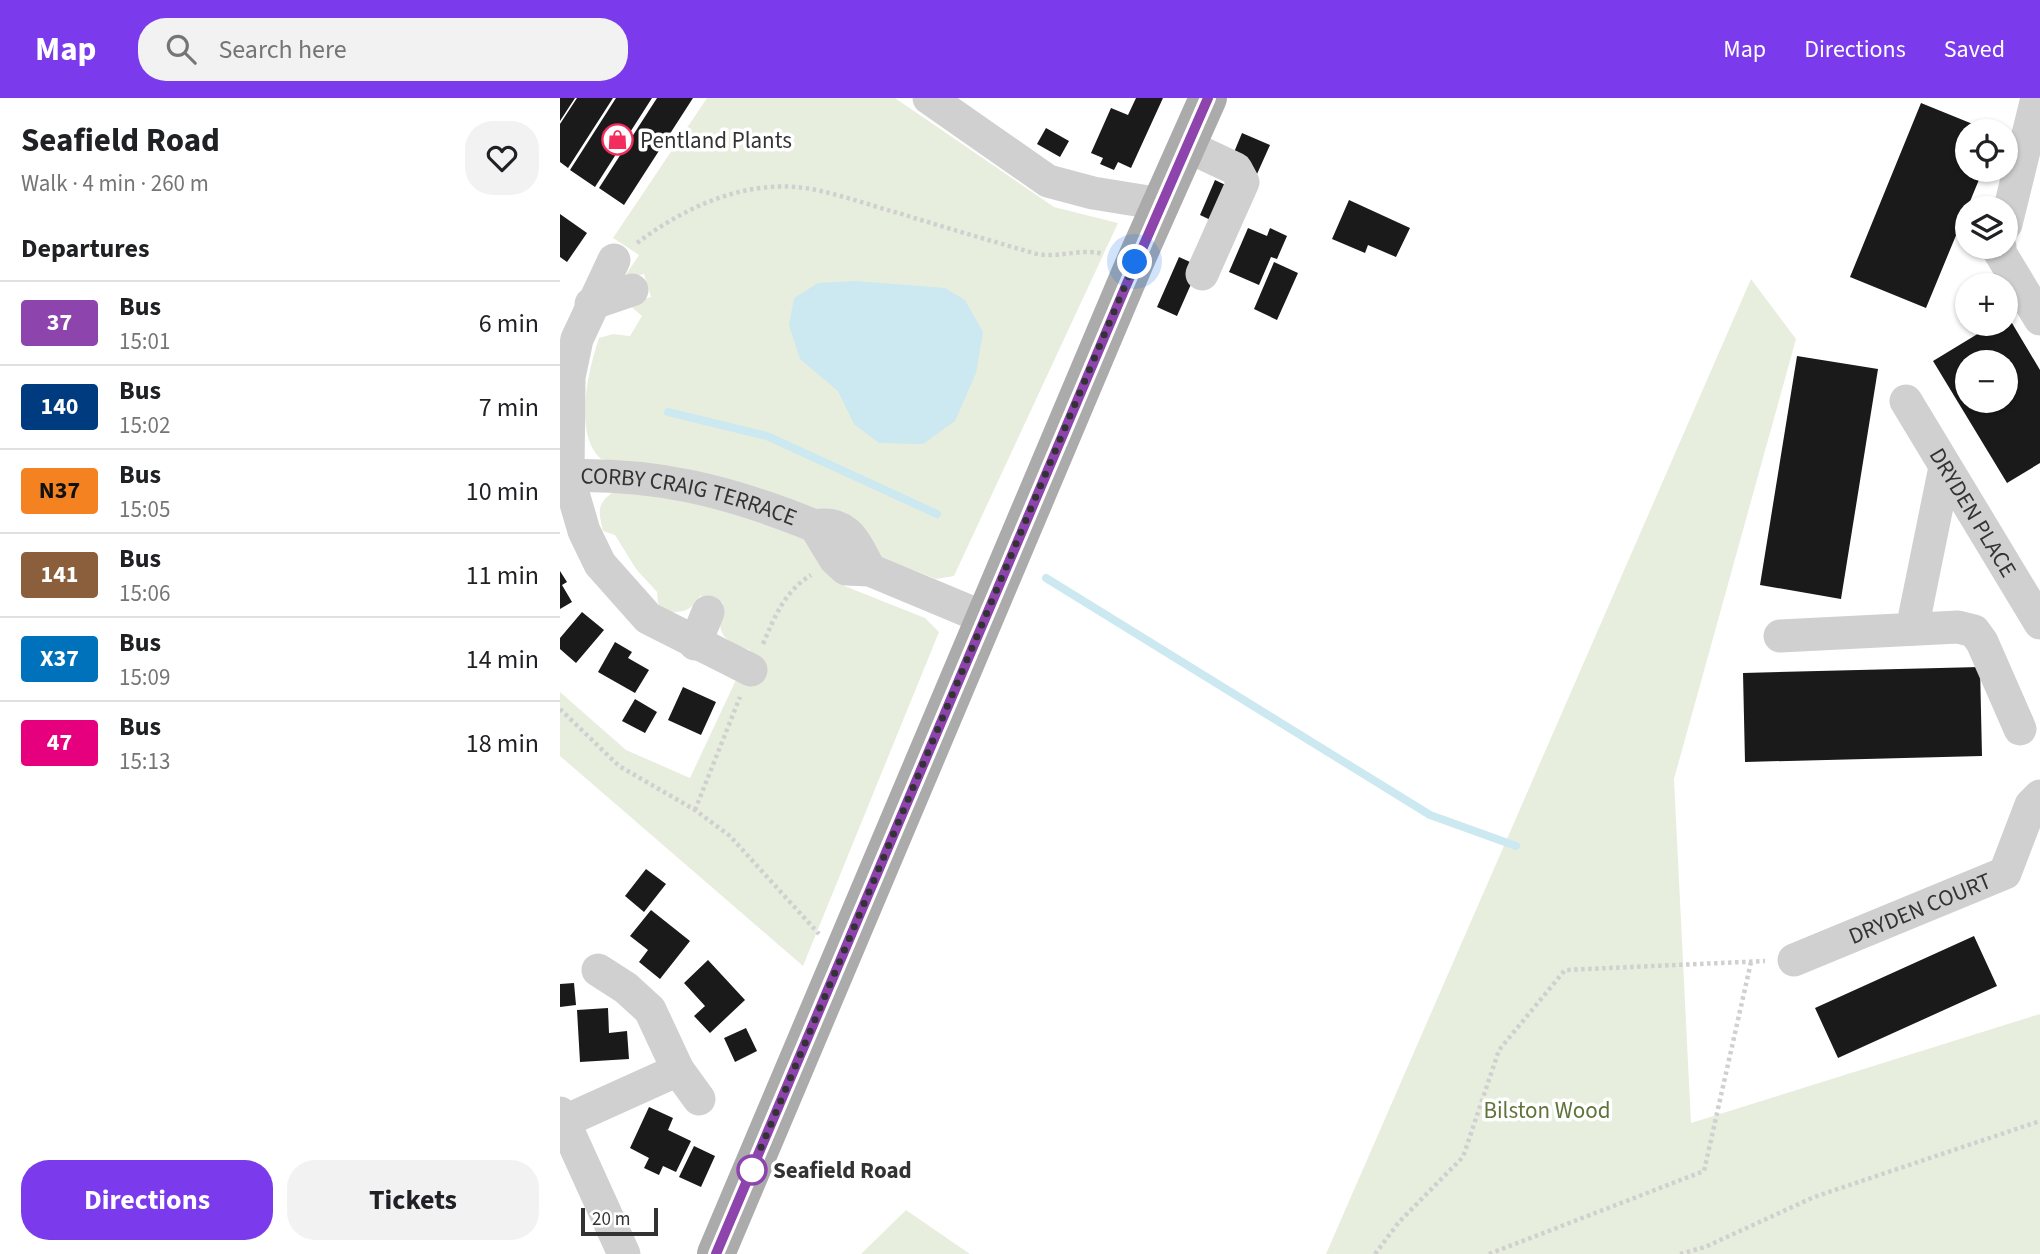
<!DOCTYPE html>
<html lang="en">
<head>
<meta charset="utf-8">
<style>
  body { margin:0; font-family:"Source Sans 3",sans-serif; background:#f2f2f2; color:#202124; height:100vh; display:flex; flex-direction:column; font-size:26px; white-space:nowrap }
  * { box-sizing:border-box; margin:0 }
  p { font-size:23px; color:#757577 }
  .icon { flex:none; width:38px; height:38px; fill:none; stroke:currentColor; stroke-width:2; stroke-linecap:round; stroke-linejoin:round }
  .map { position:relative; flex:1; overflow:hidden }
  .details { display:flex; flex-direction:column; background:#fff; width:560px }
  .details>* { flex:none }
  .badge { padding:0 14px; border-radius:5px; font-size:24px; line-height:46px }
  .fabs { position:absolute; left:1395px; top:21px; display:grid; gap:14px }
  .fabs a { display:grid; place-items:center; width:63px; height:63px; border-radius:50%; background:#fff; box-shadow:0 2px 5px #0004; font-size:35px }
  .scale { position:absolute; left:21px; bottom:18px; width:77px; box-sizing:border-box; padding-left:7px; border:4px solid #333; border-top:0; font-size:19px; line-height:24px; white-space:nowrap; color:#333; -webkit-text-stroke:5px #fff; paint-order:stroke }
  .you { position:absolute; width:35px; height:35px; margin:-18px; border:5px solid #fff; border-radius:50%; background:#1a73e8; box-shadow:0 0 0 10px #1a73e833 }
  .map>.badge { position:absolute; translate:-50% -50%; box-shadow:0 0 0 4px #fff }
  h2 { padding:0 21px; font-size:26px; line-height:63px }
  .round { display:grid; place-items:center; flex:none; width:74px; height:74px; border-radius:28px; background:#f2f2f2 }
  .overview { display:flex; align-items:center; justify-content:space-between; height:119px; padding:0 21px }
  h1 { font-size:33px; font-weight:700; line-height:52px }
  .button { display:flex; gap:14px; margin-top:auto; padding:14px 21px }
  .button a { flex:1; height:80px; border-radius:28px; background:#7c3aed; color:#fff; font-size:28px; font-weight:700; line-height:80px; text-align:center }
  .button a+a { background:#f2f2f2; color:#202124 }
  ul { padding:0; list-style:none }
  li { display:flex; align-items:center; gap:21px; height:84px; padding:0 21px; border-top:2px solid #e0e0e0 }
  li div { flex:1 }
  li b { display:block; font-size:26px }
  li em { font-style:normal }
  li .badge { min-width:77px; font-weight:700; text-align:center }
  header { display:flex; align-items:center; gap:42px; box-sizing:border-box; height:98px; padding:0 35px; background:#7c3aed; color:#fff }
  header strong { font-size:33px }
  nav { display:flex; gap:38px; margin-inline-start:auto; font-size:24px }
  .search { width:490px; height:63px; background:#f2f2f2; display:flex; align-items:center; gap:18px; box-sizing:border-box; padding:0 24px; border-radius:28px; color:#757577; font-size:26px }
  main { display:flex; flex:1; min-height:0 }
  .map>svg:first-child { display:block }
  .green { fill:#e8eede }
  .water { fill:#cce8f0 }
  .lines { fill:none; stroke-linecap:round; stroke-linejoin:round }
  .stream { stroke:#cce8f0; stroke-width:8 }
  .building { fill:#1a1a1a; fill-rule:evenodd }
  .path { stroke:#d0d0d0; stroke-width:4.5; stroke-dasharray:3.5 3.5; stroke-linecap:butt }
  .minor { stroke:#d0d0d0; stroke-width:33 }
  .major { stroke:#ababab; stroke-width:38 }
  .line-casing { stroke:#fff; stroke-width:16 }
  .line { stroke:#8e44ad; stroke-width:10 }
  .walk { stroke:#333; stroke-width:7; stroke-dasharray:0 12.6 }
  .stop-dot { fill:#fff; stroke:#8e44ad; stroke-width:3.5 }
  .labels { text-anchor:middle; stroke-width:7; stroke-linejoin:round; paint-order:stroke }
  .poi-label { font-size:23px; fill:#333; stroke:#fff; text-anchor:start }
  .street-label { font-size:23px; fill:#333; stroke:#fff }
  .park-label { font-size:23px; fill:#5f733b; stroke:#fff }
  .stop-label { font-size:23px; font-weight:bold; fill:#333; stroke:#fff; text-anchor:start }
</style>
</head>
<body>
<header>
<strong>Map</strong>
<div class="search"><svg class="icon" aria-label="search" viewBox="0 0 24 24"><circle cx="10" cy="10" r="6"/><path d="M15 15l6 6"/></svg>Search here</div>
<nav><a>Map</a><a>Directions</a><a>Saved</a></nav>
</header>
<main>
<section class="details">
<div class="overview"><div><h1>Seafield Road</h1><p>Walk · 4 min · 260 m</p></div><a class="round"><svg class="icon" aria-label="heart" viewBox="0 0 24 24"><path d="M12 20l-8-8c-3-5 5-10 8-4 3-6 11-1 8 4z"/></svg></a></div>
<h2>Departures</h2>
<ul>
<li><span class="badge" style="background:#8e44ad;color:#fff">37</span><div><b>Bus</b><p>15:01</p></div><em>6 min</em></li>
<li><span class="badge" style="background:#003b80;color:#fff">140</span><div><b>Bus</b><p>15:02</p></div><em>7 min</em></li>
<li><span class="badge" style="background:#f58220;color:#111">N37</span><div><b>Bus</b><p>15:05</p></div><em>10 min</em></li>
<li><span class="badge" style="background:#8b5e3c;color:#fff">141</span><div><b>Bus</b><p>15:06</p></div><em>11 min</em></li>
<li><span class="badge" style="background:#0072bc;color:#fff">X37</span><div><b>Bus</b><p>15:09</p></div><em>14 min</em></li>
<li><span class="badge" style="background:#e6007e;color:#fff">47</span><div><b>Bus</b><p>15:13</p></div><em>18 min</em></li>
</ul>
<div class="button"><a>Directions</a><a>Tickets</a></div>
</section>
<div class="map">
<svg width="1480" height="1156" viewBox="0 0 1480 1156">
  <rect width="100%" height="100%" fill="#fff"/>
  <!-- green -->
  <path class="green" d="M147 0H335L494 109 558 125 394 478 376 481 317 458 263 413 159 379 41 361C13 336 28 273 39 240L53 236 70 238 82 218 68 206 91 199 84 176 63 181 79 157 53 140Z
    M1191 181 1236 241 1114 681 1131 1025 1480 916V1156H766Z
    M58 390 136 402 242 436 263 460 277 485 365 520 379 534 243 868 0 658V594L66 652 130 680 190 552C162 542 155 536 163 505L140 498C131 514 121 515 104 514L98 505 97 494 76 471 55 437 43 433C37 408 38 405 58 390Z
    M346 1112 410 1156H301Z"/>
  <!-- water -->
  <path class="water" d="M296 183 385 190 405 202 423 234 416 275 395 323 363 346 319 345 294 326 278 293 240 261 229 227 234 200 258 185Z"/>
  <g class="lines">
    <!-- stream -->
    <path class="stream" d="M108 314 207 338 377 416
      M486 480 870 717 956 748"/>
  </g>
  <!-- building -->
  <path class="building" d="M0 0H15L0 23Z
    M17 0H53L8 70 0 64V26Z
    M56 0H92L35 89 10 72Z
    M97 0H133L64 107 39 90Z
    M576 0H603L571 70 558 64 554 72 540 66 543 60 531 55 551 10 568 17Z
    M1361 5 1430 33H1407V72H1423L1366 210 1290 179Z
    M486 30 509 43 500 59 477 46Z
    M682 35 710 47 697 76 670 64Z
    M655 82 672 90 657 125 640 117Z
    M789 102 850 130 836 159 808 147 805 155 772 141Z
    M0 116 27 135 7 164 0 159Z
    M688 130 707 138 710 130 727 138 717 161 711 159 699 187 669 174Z
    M619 159 639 168 617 218 597 209Z
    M714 164 738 175 717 222 694 211Z
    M1446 215 1480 272V365L1447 385 1373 263 1434 226H1446ZM1407 264H1446V303H1407Z
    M1237 258 1318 271 1281 501 1200 487Z
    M0 473 7 484 2 487 12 504 0 511Z
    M22 514 44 532 16 565 0 551V540Z
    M55 544 72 554 68 560 89 572 75 595 38 574Z
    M1420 569 1422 658 1185 664 1183 575Z
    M123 589 156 604 141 637 108 622Z
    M75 601 97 614 85 635 62 623Z
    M86 771 106 786 84 814 65 798Z
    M91 812 130 843 100 881 79 864 88 852 70 838Z
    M1414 838 1437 888 1278 960 1255 910Z
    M148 862 185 902 150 935 134 918 145 908 124 885Z
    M14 885 16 907 0 909V886Z
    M48 910 49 935 67 933 69 961 20 964 17 912Z
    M186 930 197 953 175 964 164 940Z
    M89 1009 113 1020 108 1032 131 1043 116 1074 103 1068 99 1077 84 1070 89 1060 70 1050Z
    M134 1048 155 1058 141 1089 119 1079Z"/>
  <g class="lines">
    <!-- path -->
    <path class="path" d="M77 145C129 106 194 77 261 93 287 99 313 108 338 115 384 129 431 143 477 156 501 160 520 150 544 156
      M203 546C215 518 224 494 251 477
      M0 611 59 668 135 712 170 738 259 836
      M135 712 180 599
      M815 1156 839 1124 903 1059 939 952 1005 872 1205 863
      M929 1156 1144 1073 1191 864
      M1120 1156 1145 1149 1254 1099 1480 1023"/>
    <!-- minor -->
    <g class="minor">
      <path d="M369 0 488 83 533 95 601 106"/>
      <path d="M627 48 676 71 683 84 642 176"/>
      <path d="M1446 126 1477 0"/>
      <path d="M1440 149 1439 153 1480 221"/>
      <path d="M54 162 17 241 9 279 8 378 24 433 40 466 88 520 191 572"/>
      <path d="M31 206 72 192"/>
      <path id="s1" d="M1346 303 1480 525"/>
      <path id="s2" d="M0 378C94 374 169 393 255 428 289 422 296 447 310 472"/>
      <path d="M255 428 275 461 286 471 310 472 425 520"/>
      <path d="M1352 531 1385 369"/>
      <path d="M1220 538 1398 529 1414 533 1422 544 1460 631"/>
      <path d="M135 546 148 514"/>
      <path id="s3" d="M1234 862 1445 775 1471 707 1480 698"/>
      <path d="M38 872 66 890 90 912 118 972 139 1001"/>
      <path d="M0 1015 64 1156"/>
      <path d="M5 1023 118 972"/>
    </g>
    <!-- major -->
    <path class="major" d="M156 1156 575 164 648 0"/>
  </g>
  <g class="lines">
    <defs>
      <path id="line" d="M156 1156 565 190 648 0"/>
    </defs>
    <!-- line casing -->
    <use href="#line" class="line-casing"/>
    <!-- line -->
    <use href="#line" class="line"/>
    <!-- walk -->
    <path class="walk" d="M192 1072 189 1078 575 164"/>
  </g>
  <!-- icons -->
  <defs>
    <symbol id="shop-ring" viewBox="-11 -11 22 22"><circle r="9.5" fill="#fff" stroke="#f32c5d" stroke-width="1.5"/><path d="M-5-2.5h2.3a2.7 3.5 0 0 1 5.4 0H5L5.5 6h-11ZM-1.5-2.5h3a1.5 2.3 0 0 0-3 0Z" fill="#f32c5d"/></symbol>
  </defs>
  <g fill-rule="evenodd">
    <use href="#shop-ring" x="40" y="24" width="35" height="35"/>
  </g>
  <!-- markers -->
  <circle class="stop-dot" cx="192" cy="1072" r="14"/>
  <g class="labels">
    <!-- poi labels -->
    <g class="poi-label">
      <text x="80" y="50">Pentland Plants</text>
    </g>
    <!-- street labels -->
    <g class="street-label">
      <text dy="8" stroke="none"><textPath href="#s2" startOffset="131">CORBY CRAIG TERRACE</textPath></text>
      <text dy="8" stroke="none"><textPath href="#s1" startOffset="130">DRYDEN PLACE</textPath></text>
      <text dy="8" stroke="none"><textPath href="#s3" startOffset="136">DRYDEN COURT</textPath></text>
    </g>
    <!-- park labels -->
    <g class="park-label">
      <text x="987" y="1020">Bilston Wood</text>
    </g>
    <!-- stop labels -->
    <g class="stop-label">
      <text x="213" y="1080">Seafield Road</text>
    </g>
  </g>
</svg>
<div class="fabs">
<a><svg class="icon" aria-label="locate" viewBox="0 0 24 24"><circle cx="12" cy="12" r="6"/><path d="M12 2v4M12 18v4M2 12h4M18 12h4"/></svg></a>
<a><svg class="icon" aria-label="layers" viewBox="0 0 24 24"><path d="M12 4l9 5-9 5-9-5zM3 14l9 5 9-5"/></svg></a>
<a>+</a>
<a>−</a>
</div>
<div class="scale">20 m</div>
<div class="you" style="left:575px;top:164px"></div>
</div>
</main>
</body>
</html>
